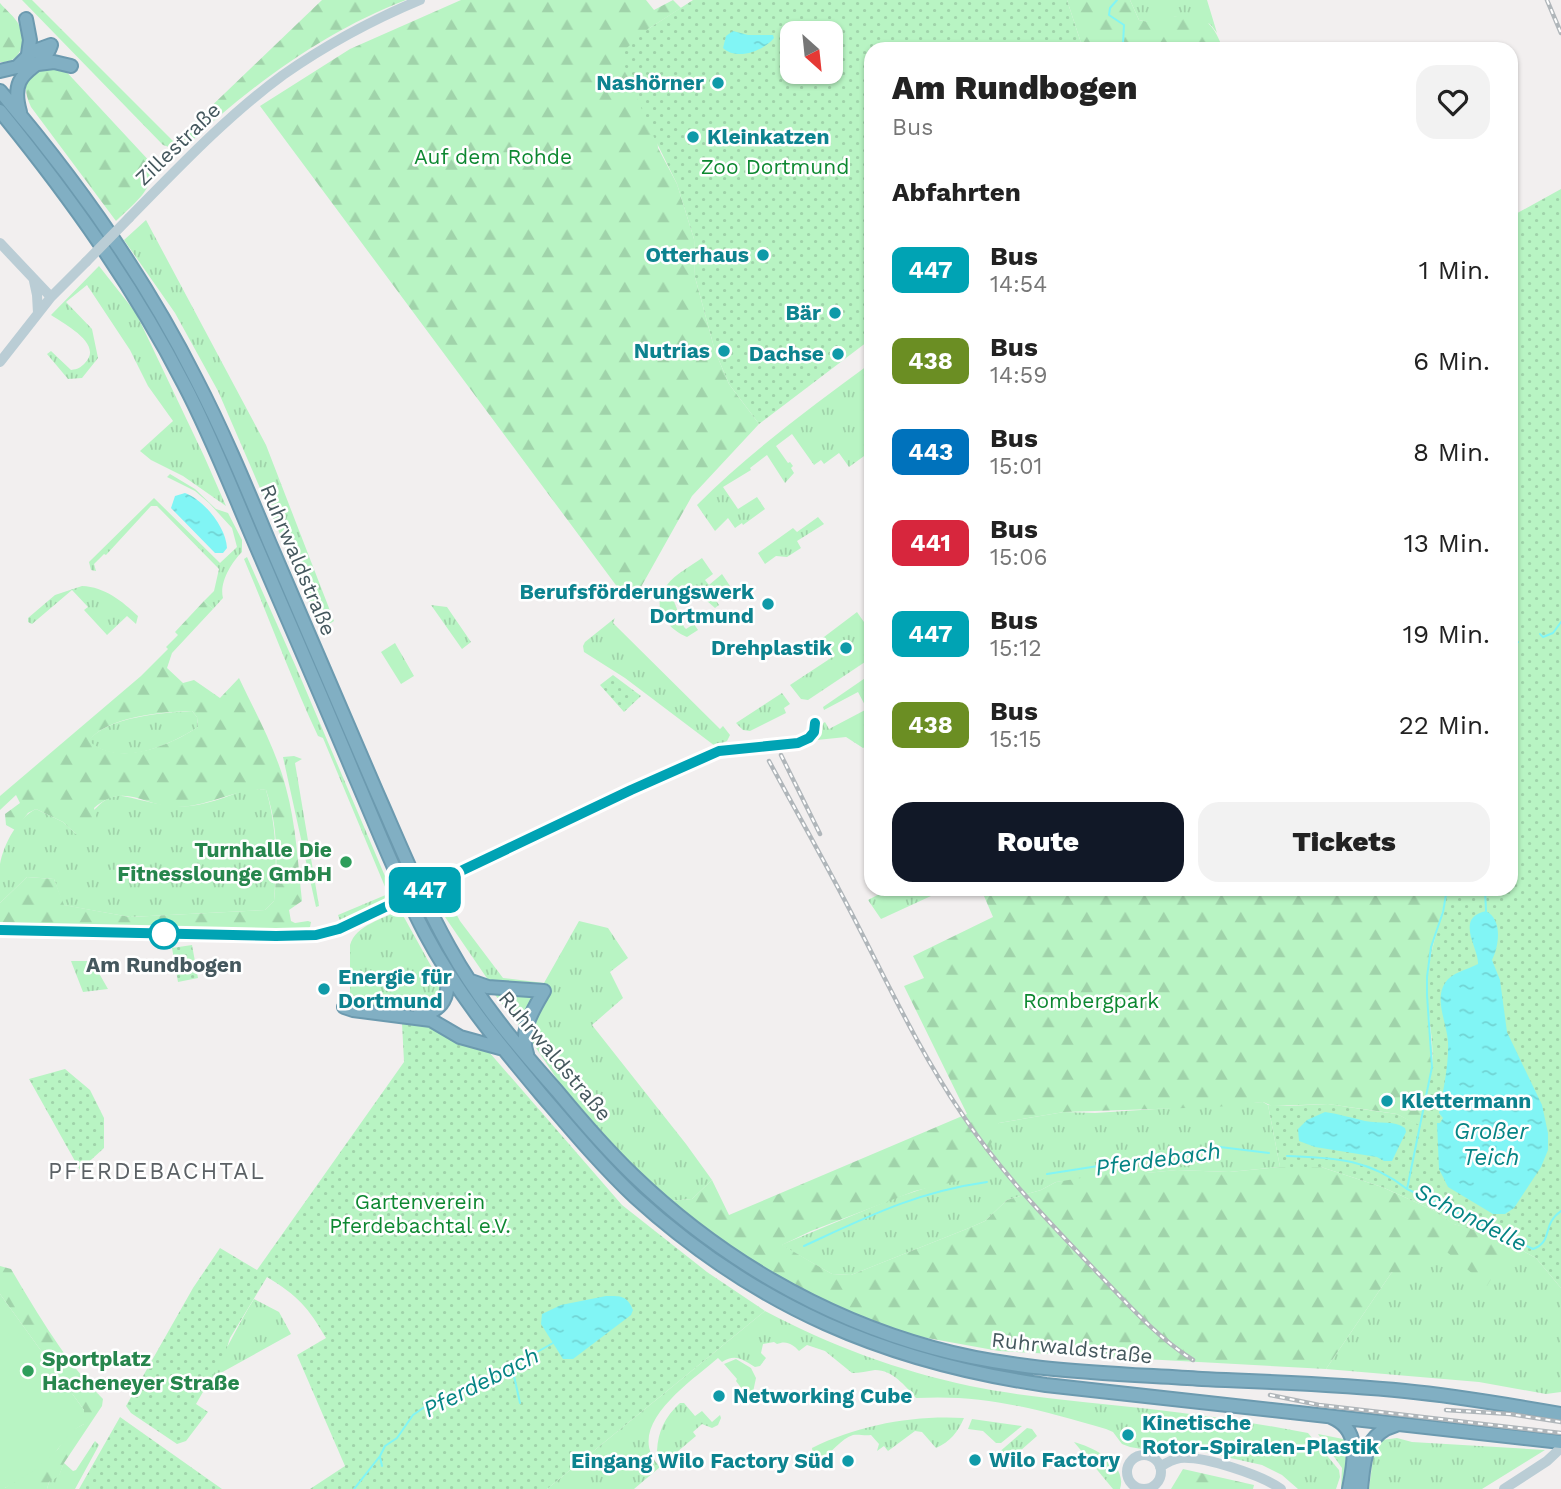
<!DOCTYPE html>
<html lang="de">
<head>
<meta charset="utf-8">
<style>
  body { margin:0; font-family:"Work Sans",sans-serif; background:#f2f2f2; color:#222; height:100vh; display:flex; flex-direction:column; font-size:26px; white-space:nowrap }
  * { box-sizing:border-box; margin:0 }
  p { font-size:23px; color:#767676 }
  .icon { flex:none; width:38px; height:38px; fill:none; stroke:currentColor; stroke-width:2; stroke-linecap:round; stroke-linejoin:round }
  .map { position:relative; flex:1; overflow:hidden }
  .sheet { position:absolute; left:864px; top:42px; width:654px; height:854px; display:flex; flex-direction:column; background:#fff; border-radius:21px; box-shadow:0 2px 5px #0004 }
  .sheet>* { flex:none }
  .badge { padding:0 14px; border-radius:10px; font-size:24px; line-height:46px }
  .needle { width:46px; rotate:153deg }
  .controls { position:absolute; left:780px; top:21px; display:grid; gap:14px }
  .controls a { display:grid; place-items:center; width:63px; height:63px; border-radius:14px; background:#fff; box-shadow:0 2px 5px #0004; font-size:35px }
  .map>.badge { position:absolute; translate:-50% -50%; box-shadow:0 0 0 4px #fff }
  h2 { padding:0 28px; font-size:26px; line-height:63px }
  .round { display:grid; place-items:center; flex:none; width:74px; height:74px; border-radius:21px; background:#f2f2f2 }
  .overview { display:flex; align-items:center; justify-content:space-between; height:119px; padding:0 28px }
  h1 { font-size:33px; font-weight:800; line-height:52px }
  .action { display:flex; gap:14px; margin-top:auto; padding:14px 28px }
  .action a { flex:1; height:80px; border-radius:21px; background:#111827; color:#fff; font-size:28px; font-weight:800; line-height:80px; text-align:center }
  .action a+a { background:#f2f2f2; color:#222 }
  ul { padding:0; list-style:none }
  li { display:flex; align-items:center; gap:21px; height:91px; padding:0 28px }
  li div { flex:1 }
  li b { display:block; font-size:26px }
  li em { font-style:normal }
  li .badge { min-width:77px; font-weight:700; text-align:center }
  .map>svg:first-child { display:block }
  .grass { fill:url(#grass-tufts) }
  .forest { fill:url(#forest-firs); fill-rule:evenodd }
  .park { fill:url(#park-dots); fill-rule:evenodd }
  .pitch { fill:#b8f4c3 }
  .water { fill:url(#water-ripples) }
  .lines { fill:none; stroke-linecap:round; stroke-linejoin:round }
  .stream { stroke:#81f5f5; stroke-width:2 }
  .highway-casing { stroke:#6c9aaf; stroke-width:16 }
  .secondary { stroke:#bacdd5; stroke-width:10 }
  .highway { stroke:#81afc3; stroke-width:12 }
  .rail-casing { stroke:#b0b6ba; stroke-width:4.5 }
  .rail { stroke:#fff; stroke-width:2; stroke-dasharray:5; stroke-linecap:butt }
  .secondary-bridge { stroke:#bacdd5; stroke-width:10 }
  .line-casing { stroke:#fff; stroke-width:16 }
  .line { stroke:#00a3b4; stroke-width:10 }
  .culture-dot { fill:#0f9aa8; stroke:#fff; stroke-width:2.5 }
  .leisure-dot { fill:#2e9e5b; stroke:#fff; stroke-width:2.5 }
  .stop-dot { fill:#fff; stroke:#00a3b4; stroke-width:3.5 }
  .labels { text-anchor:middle; stroke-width:5; stroke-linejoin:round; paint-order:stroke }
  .culture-label { font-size:21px; font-weight:bold; fill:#0d838f; stroke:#fff; text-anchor:end }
  .street-label { font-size:21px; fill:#45585e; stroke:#fff }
  .park-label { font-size:21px; fill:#0d8831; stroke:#fff }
  .leisure-label { font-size:21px; font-weight:bold; fill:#27864d; stroke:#fff; text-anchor:end }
  .stop-label { font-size:21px; font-weight:bold; fill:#45585e; stroke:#fff }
  .water-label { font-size:23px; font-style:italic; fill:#058484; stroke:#fff }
  .neighbourhood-label { font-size:23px; letter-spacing:2px; fill:#5b6165; stroke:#fff }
</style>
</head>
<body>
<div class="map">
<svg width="1561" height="1489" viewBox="0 0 1561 1489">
  <defs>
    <pattern id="grass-tufts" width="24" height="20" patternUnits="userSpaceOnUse" patternTransform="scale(1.75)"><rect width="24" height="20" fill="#b8f4c3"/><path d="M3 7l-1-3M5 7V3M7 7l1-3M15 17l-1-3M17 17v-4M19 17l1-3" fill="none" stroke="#a0d3aa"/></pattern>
    <pattern id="forest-firs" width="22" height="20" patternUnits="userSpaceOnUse" patternTransform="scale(1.75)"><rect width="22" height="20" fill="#b8f4c3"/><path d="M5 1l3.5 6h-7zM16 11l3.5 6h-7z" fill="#a0d3aa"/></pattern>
    <pattern id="park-dots" width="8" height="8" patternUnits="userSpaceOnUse" patternTransform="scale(1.75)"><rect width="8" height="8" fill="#b8f4c3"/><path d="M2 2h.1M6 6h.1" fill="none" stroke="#a0d3aa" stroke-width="1.8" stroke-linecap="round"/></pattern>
    <pattern id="water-ripples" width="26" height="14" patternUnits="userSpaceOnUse" patternTransform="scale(1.75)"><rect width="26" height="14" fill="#81f5f5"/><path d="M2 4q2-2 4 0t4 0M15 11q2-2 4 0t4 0" fill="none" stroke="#71d4d4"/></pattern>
  </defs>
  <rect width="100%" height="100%" fill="#f2efef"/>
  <!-- grass -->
  <path class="grass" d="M1130 0H1207L1217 33 1210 24 1177 16 1152 23 1139 20Z
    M146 220 266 445 334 621 321 629 218 391 175 313 124 240Z
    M99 266 136 313 204 456 226 506 183 476 151 460 140 451 173 421 148 386 130 350 87 285 66 302 92 329 98 358 82 378 68 379 47 354 51 351 71 370C78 369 80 368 85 363 104 344 64 324 51 315Z
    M871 363V387L864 391 871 407 870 431 871 451 849 467 839 453 824 464 821 460 814 465 792 434 776 446 788 463 790 462 793 466 791 468 794 473 785 483 767 455 750 468 751 470 723 487 738 509 757 497 765 509 743 525 742 523 735 528 728 518 715 531 697 505C750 452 811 407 871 363Z
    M170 474 195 489 216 509 228 513 242 540V552C231 563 219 583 223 598L213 609 204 601 214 591 219 569 157 506H151L106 555 104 554 94 564 96 571 91 570 89 562 154 498 220 563 237 547 232 528 209 503 195 491 167 477Z
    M818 517 824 524 797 541 801 548 787 557 776 556 765 564 758 553 793 528 797 532Z
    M247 557 296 667 393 895 340 921 338 915 388 894 323 738 318 736C291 678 269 618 244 559Z
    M702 558 713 574 705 580 709 585 722 574 730 586 715 599 719 605 715 608 690 586 686 588 682 585 674 591 676 596 673 599 684 627 686 629 694 624 698 630 687 637C667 629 649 606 667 585 675 574 691 566 702 558Z
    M82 586C105 587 122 601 138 616L136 624 127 616 107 635 84 610 88 607 72 590 32 624 28 622V618L55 595Z
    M431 605 447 607 471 642 462 649Z
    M857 612 871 632V658L808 700 801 699 790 685 831 658 820 640Z
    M615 618 613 623 720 729 723 726 730 735 727 741 715 746 625 678 584 652 583 646 585 642Z
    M395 643 414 676 401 684 381 652Z
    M871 674V744L863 748 846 737 817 740 821 733 822 724 825 722 829 729 867 709 858 692 824 710 823 707Z
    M782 693 790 704 784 708 786 713 750 731 743 730 736 723Z
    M192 711 197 717 198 727C168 746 120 768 88 741 109 716 162 713 192 711Z
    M294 756 302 759 295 763 319 906 316 907 283 757Z
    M248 789 266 790C277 827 277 863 274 901L265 910 130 917 63 905 54 879 27 877 0 903C0 891 0 876 0 864 4 843 18 818 36 809L63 822 76 834C116 776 115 800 174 806 198 809 225 797 248 789Z
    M443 889 460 921 503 978 544 983 579 921 608 928 628 958 610 972 623 998 592 1025 686 1144 712 1180 692 1199 669 1201 624 1157 561 1085 522 1027 521 1028 492 991 495 990 432 898Z
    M889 889H927L931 896 881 919 868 900Z
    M400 910 441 984C441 996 437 1006 424 1010 415 1012 369 1005 356 1004L350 997V945C356 925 383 919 400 910Z
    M71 961H92L108 989 83 992Z
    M1263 1102 1268 1105 1280 1167 1229 1172 1177 1170 1056 1182 1041 1190 1007 1200 985 1221 969 1228 851 1275 832 1274 781 1245 892 1199 944 1182 999 1123 1064 1112 1095 1113Z
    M1420 1236H1496L1536 1258 1561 1288V1392L1546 1394 1479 1382 1326 1369 1392 1272Z
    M254 1299 279 1312 291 1334 208 1380C225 1354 237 1326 254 1299Z
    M765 1311C829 1345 899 1371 970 1386 1029 1398 1090 1402 1150 1409 1203 1415 1256 1423 1308 1433L1339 1470 1340 1477 1336 1489H1298L1282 1475 1262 1465 1199 1451 1177 1449 1159 1452 1130 1447 1122 1444 1113 1432 1106 1429C1039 1410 987 1394 916 1398 905 1386 893 1370 875 1370 867 1371 860 1373 852 1373L825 1351 807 1345 799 1351C793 1344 786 1340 777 1344L774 1342 763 1344 761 1353 766 1358 760 1366 755 1367C743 1360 736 1353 722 1362L718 1358C692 1381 621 1427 660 1467L634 1489H547Z
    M736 1359 751 1368 756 1378 753 1392 742 1399H739L745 1393 736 1381 737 1379 724 1364Z
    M680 1403H684L695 1416 702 1411 712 1422 720 1415 721 1418 718 1425 712 1428 702 1424 693 1432 696 1436 664 1463 657 1451C658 1431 665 1417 680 1403Z
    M964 1418C958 1432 950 1442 936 1448L922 1432 915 1431 888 1451 884 1446 877 1451 879 1444 871 1435C864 1436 859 1434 853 1435 842 1438 830 1454 820 1461L813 1455 812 1448C858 1425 913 1415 964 1418Z
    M972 1419 1022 1426 1001 1443H996L983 1431 968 1429Z
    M1027 1428 1032 1429 1037 1436 1004 1465 997 1454Z
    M1318 1434 1348 1440 1349 1472 1341 1489 1342 1468Z
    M1397 1438 1412 1442 1545 1450 1482 1489H1369L1374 1450 1382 1440Z
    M95 1441 99 1445 75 1489H47L49 1482 59 1475 64 1463 73 1471 76 1470Z
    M1074 1442C1093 1447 1128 1464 1120 1489H1113Z"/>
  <!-- forest -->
  <path class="forest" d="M22 0H32L174 142 322 0H406C322 32 246 89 182 150L174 142 169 147 163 145Z
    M461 0H646L654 10 673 0 681 8 648 29 658 148 677 184 694 239 695 277 715 351 729 384 759 424 692 496 641 587 627 600 260 106 350 49Z
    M1067 0H1130L1139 20C1157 25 1161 17 1177 16 1206 14 1214 25 1223 49H1083Z
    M0 3C6 10 15 17 19 25 27 41 21 64 0 62Z
    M61 66 153 165C154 190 133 204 116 221L31 107C17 77 33 68 61 66Z
    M204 601 213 609 172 653 167 668 183 683 194 680 220 698 239 678C256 714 276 749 286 788 296 824 298 864 302 901L289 910 291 921 295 923 308 921 311 922 310 927 305 930 291 932 0 926V903L27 877 54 879 64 905 130 917 265 910 274 901C278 863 278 826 266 790 234 788 207 808 175 807 142 805 124 782 94 808L98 823 83 833 76 834 63 822 36 809 28 813 15 830 6 825 5 814 20 803 16 795 0 810V796L141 676 168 649 166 647 178 635 175 632ZM192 711 197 717 198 727C169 746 119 767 89 741 107 716 163 712 192 711Z
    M981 889H1447C1442 919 1430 947 1427 978 1425 1007 1433 1035 1432 1063 1431 1085 1422 1105 1421 1127L1397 1114 1328 1104 1272 1106 1263 1102 1216 1107 1064 1112 999 1123 979 1176 915 1191 811 1231 782 1245 832 1274 851 1275 969 1228 985 1221 1007 1200 1041 1190 1056 1182 1112 1173H1146L1177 1170 1229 1172 1280 1167H1321L1382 1187 1433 1210 1454 1224 1496 1236 1511 1245 1487 1286 1441 1247 1404 1280 1392 1272 1326 1369 999 1351 883 1330 792 1288 702 1228 669 1201 692 1199 712 1180 729 1215 967 1114 904 986 924 978 913 956 993 917Z
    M0 1266 11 1269C39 1316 65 1361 103 1399L102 1406 64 1463 59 1476 49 1482 47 1489H0V1488H5L58 1449 69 1432 84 1424V1410L0 1294Z
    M1183 1469 1254 1485 1253 1489H1171Z"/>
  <!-- park -->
  <path class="park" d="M693 0H1067L1083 49H872L871 339 759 424 729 384 715 351 695 277 694 239 677 184 648 125 620 54 648 29ZM793 33H831V72H793Z
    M1561 189V1288L1536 1258 1496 1236 1453 1224 1433 1210 1382 1187 1321 1167H1280L1268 1105 1287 1106 1328 1104 1375 1111 1397 1114 1421 1126C1422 1106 1430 1087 1432 1067 1435 1036 1424 1005 1428 974 1431 945 1442 918 1447 889H1512V216Z
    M613 675 641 696 624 712 600 685Z
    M192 945 198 978 178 982 172 948Z
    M402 1023 434 1027 452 1040 480 1047 489 1052 622 1205 707 1272 765 1311 547 1489H310L345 1466 297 1355 326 1338C308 1307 298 1296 267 1277L230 1338 225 1354 196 1404 208 1412 186 1441 177 1444 131 1413 126 1406 193 1288 220 1248 257 1270 404 1062Z
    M65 1069 90 1090 104 1118V1148L80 1170 29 1079Z
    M120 1417 222 1489H79Z"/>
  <!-- pitch -->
  <path class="pitch" d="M0 1294 84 1410V1424C66 1434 68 1438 56 1451 41 1467 24 1477 5 1488H0Z"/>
  <!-- water -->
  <path class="water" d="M733 31 748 35H773L774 38C763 51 737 61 723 48L726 36Z
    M185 493C204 500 226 527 227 548L223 553H215L171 508 175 496Z
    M1486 911C1503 920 1499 946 1492 960L1500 980 1507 1032 1542 1105 1548 1133V1150L1541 1167 1514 1208 1505 1214H1493L1448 1187 1439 1169 1437 1123H1440L1443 1118 1439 1113C1443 1091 1449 1065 1448 1042 1447 1023 1434 1000 1445 983 1452 972 1467 970 1478 964 1479 948 1454 918 1486 911Z
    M1325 1112C1339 1114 1352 1118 1365 1121 1379 1124 1394 1120 1405 1128L1406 1132 1392 1161H1384L1377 1157 1315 1147 1299 1141 1298 1129 1307 1120Z
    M606 1296C620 1296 627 1295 633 1310L631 1315 573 1359H563L541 1324 542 1314 561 1305Z"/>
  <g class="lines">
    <!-- stream -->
    <path class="stream" d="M1117 0 1110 8 1109 15 1124 25 1123 44 1127 49
      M1540 634 1543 637 1553 633 1561 622
      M1512 645 1518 642
      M1447 889 1443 912 1431 947 1427 977V995L1432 1067 1407 1189 1533 1249C1554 1241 1541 1225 1561 1211
      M1485 889 1486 911
      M1287 1156C1334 1158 1368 1158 1407 1189
      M1047 1174 1220 1147 1269 1153
      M804 1246C867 1217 916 1192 987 1182
      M512 1367 520 1403
      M380 1457 382 1466
      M354 1489 380 1456 385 1446 397 1438 413 1415 426 1406 502 1372 553 1343"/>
    <defs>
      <path id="highway" d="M26 19 30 40 28 54
        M38 64 54 62 71 66
        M0 71 17 67 32 52 51 45
        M0 91C76 180 143 274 196 379 224 433 247 489 270 544 306 627 341 710 377 793 400 845 421 897 449 947 478 1000 517 1046 557 1091 581 1120 606 1149 633 1175 717 1256 820 1317 933 1348 1020 1372 1112 1373 1202 1379 1269 1382 1337 1384 1405 1391 1457 1396 1509 1405 1561 1414
        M0 111C70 197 133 285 184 384 211 435 232 490 255 543 288 620 322 697 354 774 377 827 398 882 425 933 456 992 498 1043 541 1094 571 1129 601 1165 635 1197 756 1307 886 1362 1046 1385L1561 1442
        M20 112C7 66 42 73 51 45
        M471 981 488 987 544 991C533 1010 519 1031 527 1054
        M344 1007 353 1010 431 1020 460 1037 500 1048
        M418 1016C444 1011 450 996 447 971
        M1331 1417C1362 1429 1354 1463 1349 1489
        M1361 1489C1364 1461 1364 1434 1396 1425"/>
    </defs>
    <!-- highway casing -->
    <use href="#highway" class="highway-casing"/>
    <!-- secondary -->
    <path class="secondary" d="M129 218C178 168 227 116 283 75 326 45 372 20 420 0
      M0 243 51 297
      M34 281 37 295 38 313
      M0 362 51 297 86 262
      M1127 1472a17 17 0 1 1 34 0a17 17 0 1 1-34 0Z
      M1160 1467C1166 1463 1173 1459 1180 1458 1204 1456 1262 1475 1281 1489
      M1504 1489 1547 1461 1561 1448"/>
    <!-- highway -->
    <use href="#highway" class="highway"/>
    <defs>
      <path id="rail" d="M1547 0 1561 33
        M781 755 820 834
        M769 761C798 815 829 869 857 924 890 988 921 1054 962 1114 999 1170 1046 1219 1092 1267 1124 1300 1155 1336 1193 1360
        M1270 1395 1319 1405 1561 1433
        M1446 1410 1510 1414 1561 1422"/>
    </defs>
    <!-- rail casing -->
    <use href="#rail" class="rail-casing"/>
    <!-- rail -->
    <use href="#rail" class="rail"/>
    <!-- secondary-bridge -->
    <path class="secondary-bridge" d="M86 262 129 218"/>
  </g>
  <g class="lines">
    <defs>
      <path id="line" d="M0 930 276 936 316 935 339 929 631 790 719 751 798 743 809 738 814 732 815 723"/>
    </defs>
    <!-- line casing -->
    <use href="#line" class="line-casing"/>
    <!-- line -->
    <use href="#line" class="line"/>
  </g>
  <!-- markers -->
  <g class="culture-dot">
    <circle cx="718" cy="83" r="7"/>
    <circle cx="693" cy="137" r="7"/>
    <circle cx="763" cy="255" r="7"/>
    <circle cx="835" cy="313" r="7"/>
    <circle cx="724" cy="351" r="7"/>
    <circle cx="838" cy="354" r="7"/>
    <circle cx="768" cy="604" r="7"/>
    <circle cx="846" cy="648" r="7"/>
    <circle cx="324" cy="989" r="7"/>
    <circle cx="1387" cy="1101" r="7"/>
    <circle cx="719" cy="1396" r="7"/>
    <circle cx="1128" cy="1435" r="7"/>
    <circle cx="975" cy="1460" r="7"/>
    <circle cx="848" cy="1461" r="7"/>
  </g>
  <g class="leisure-dot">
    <circle cx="346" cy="862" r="7"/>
    <circle cx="28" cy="1371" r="7"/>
  </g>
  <circle class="stop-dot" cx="164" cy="934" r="14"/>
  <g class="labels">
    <!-- culture labels -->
    <g class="culture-label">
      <text x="704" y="90">Nashörner</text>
      <text x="707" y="144" text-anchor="start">Kleinkatzen</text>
      <text x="749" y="262">Otterhaus</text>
      <text x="821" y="320">Bär</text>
      <text x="710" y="358">Nutrias</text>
      <text x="824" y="361">Dachse</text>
      <text x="754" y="599">Berufsförderungswerk<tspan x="754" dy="24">Dortmund</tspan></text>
      <text x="832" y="655">Drehplastik</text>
      <text x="338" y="984" text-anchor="start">Energie für<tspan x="338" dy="24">Dortmund</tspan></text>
      <text x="1401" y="1108" text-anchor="start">Klettermann</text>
      <text x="733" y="1403" text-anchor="start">Networking Cube</text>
      <text x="1142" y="1430" text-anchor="start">Kinetische<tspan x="1142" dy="24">Rotor-Spiralen-Plastik</tspan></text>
      <text x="989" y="1467" text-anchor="start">Wilo Factory</text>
      <text x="834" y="1468">Eingang Wilo Factory Süd</text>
    </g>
    <!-- street labels -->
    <g class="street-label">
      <text transform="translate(178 144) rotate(-44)" y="7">Zillestraße</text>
      <text transform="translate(298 560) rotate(67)" y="7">Ruhrwaldstraße</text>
      <text transform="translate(555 1056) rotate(50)" y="7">Ruhrwaldstraße</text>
      <text transform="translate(1072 1348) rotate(6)" y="7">Ruhrwaldstraße</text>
    </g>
    <!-- park labels -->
    <g class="park-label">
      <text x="493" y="164">Auf dem Rohde</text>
      <text x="775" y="174">Zoo Dortmund</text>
      <text x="1091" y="1008">Rombergpark</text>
      <text x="420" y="1209">Gartenverein<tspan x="420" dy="24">Pferdebachtal e.V.</tspan></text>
    </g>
    <!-- leisure labels -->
    <g class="leisure-label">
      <text x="332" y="857">Turnhalle Die<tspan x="332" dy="24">Fitnesslounge GmbH</tspan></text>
      <text x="42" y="1366" text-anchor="start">Sportplatz<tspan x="42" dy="24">Hacheneyer Straße</tspan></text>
    </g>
    <!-- stop labels -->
    <g class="stop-label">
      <text x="164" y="972">Am Rundbogen</text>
    </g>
    <!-- water labels -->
    <g class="water-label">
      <text x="1491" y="1139">Großer<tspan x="1491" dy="26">Teich</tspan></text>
      <text transform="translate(1158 1159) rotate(-8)" y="8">Pferdebach</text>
      <text transform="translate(1471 1217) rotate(27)" y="8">Schondelle</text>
      <text transform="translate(481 1382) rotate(-27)" y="8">Pferdebach</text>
    </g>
    <!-- neighbourhood labels -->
    <g class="neighbourhood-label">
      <text x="157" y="1179">PFERDEBACHTAL</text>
    </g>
  </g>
</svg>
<div class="controls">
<a><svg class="needle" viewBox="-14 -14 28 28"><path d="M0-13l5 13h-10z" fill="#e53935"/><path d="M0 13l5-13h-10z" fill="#767676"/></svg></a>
</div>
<b class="badge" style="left:425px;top:890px;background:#00a3b4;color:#fff">447</b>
<section class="sheet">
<div class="overview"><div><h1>Am Rundbogen</h1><p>Bus</p></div><a class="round"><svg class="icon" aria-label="heart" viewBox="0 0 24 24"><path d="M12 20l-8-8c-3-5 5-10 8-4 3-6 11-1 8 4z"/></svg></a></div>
<h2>Abfahrten</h2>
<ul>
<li><span class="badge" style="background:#00a3b4;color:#fff">447</span><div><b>Bus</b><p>14:54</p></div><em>1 Min.</em></li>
<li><span class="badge" style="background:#6b8e23;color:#fff">438</span><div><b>Bus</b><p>14:59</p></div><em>6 Min.</em></li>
<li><span class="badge" style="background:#0072bc;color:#fff">443</span><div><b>Bus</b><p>15:01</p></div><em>8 Min.</em></li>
<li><span class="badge" style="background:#d7263d;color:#fff">441</span><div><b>Bus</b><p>15:06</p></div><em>13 Min.</em></li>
<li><span class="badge" style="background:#00a3b4;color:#fff">447</span><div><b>Bus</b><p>15:12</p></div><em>19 Min.</em></li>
<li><span class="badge" style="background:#6b8e23;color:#fff">438</span><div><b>Bus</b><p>15:15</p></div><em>22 Min.</em></li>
</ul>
<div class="action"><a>Route</a><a>Tickets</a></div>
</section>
</div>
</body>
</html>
